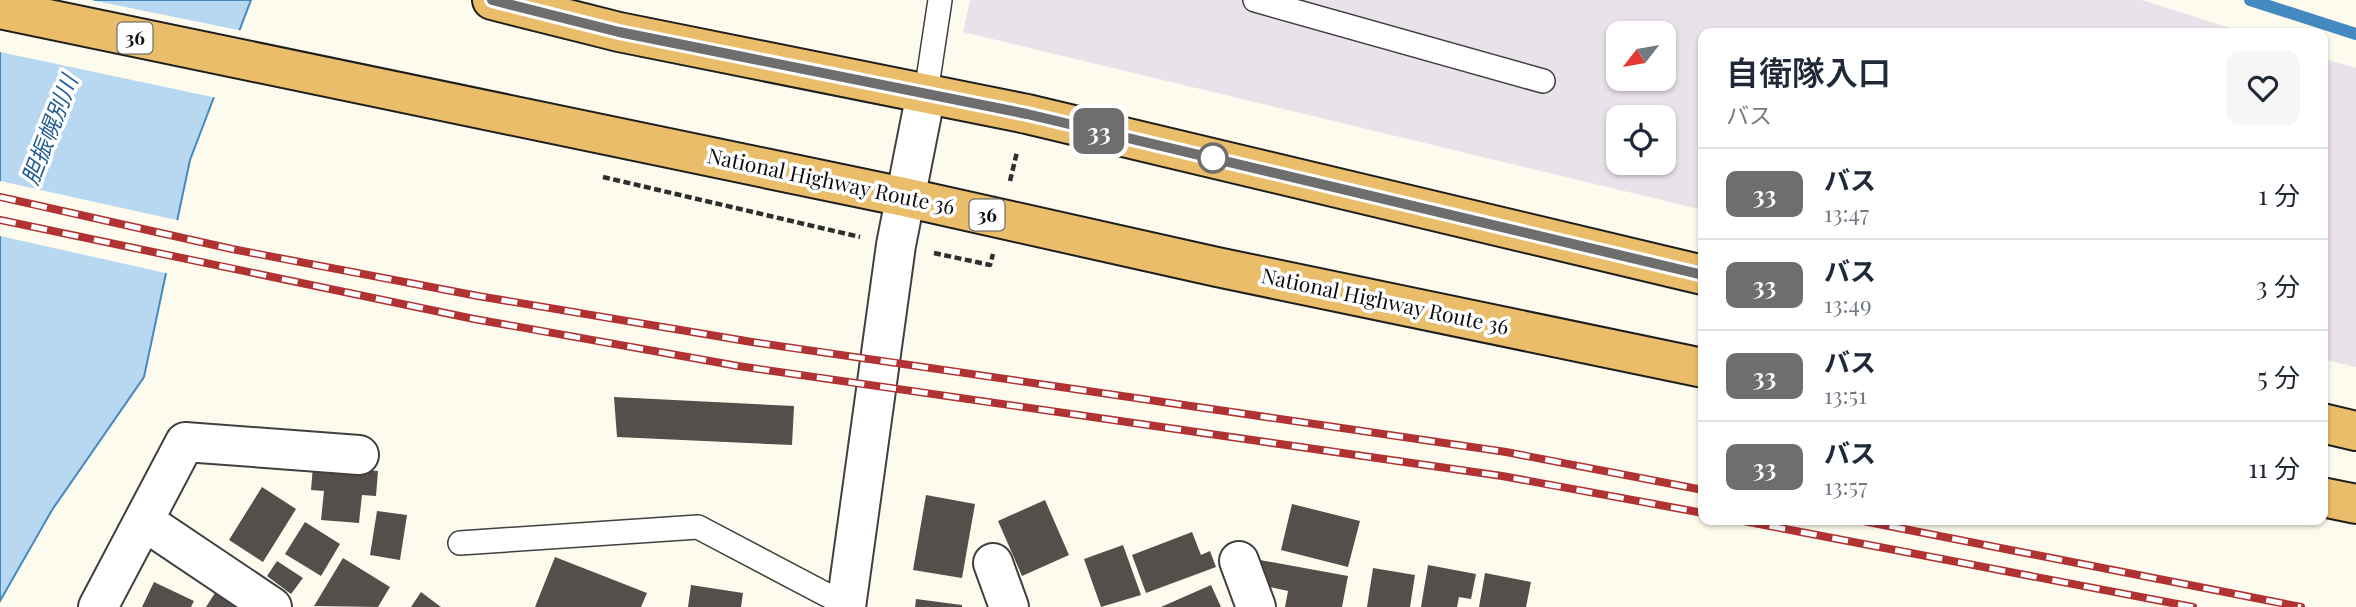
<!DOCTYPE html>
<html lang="ja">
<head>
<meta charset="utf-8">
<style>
  body { margin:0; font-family:"Playfair Display","Noto Sans JP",serif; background:#f6f6f7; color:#1f2937; height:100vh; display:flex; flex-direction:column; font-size:26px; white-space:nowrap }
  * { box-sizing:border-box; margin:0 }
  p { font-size:23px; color:#747a83 }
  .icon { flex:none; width:38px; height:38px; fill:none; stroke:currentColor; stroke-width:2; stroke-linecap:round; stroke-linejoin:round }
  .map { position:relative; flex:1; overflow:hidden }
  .drawer { position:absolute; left:1698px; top:28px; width:630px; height:497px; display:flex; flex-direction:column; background:#fff; border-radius:14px; box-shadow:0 2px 5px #0004 }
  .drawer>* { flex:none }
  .badge { padding:0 14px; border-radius:10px; font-size:24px; line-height:46px }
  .needle { width:46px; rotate:239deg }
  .buttons { position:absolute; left:1606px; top:21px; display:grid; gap:14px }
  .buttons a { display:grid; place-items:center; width:70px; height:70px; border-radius:14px; background:#fff; box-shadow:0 2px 5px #0004; font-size:35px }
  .map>.badge { position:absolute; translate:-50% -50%; box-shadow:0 0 0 4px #fff }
  .round { display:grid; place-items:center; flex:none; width:74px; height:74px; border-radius:14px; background:#f6f6f7 }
  .overview { display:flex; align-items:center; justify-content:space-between; height:119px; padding:0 28px }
  h1 { font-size:33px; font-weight:600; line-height:52px }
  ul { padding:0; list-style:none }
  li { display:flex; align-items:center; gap:21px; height:91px; padding:0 28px; border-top:2px solid #e0e1e3 }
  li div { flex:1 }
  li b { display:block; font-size:26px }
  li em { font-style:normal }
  li .badge { min-width:77px; font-weight:700; text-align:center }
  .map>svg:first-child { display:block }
  .industrial { fill:#eae2eb; fill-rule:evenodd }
  .water { fill:#b7d8f0; stroke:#4589c1; stroke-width:2 }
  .pier { fill:#fdfbee }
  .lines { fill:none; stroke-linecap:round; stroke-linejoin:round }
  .stream { stroke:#4589c1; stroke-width:12 }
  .building { fill:#544f4a }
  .service-casing { stroke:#404040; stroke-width:26 }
  .minor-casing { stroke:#404040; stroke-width:42 }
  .tertiary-casing { stroke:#404040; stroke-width:42 }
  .trunk-casing { stroke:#1e1e1e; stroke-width:42 }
  .path { stroke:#2f2f2f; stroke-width:4.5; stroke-dasharray:7 3.5; stroke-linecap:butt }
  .service { stroke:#fff; stroke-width:23 }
  .minor { stroke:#fff; stroke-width:38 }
  .tertiary { stroke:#fff; stroke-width:38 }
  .trunk { stroke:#eabd6a; stroke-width:38 }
  .rail-casing { stroke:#b03232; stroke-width:8 }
  .rail { stroke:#fff; stroke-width:5; stroke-dasharray:16; stroke-linecap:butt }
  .line-casing { stroke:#fff; stroke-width:16 }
  .line { stroke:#6e6e6e; stroke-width:10 }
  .stop-dot { fill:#fff; stroke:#6e6e6e; stroke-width:3.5 }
  .labels { text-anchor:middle; stroke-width:7; stroke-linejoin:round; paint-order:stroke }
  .shield { fill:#fff; stroke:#565656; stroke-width:2 }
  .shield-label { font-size:19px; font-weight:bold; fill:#0d0d0d }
  .street-label { font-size:21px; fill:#0d0d0d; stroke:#fff }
  .water-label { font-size:23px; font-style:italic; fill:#225c93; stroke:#fff }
</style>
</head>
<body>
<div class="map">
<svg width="2356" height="607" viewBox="0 0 2356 607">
  <rect width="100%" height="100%" fill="#fdfbee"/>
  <!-- industrial -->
  <path class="industrial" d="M970 0H2142L2246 33H1703V210L963 32ZM1619 33H1664V79H1619ZM1619 117H1664V163H1619Z
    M2322 58 2356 68V367L2322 359Z"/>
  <!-- water -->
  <path class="water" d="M0 0H251L190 160 144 377 52 510 0 601Z"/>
  <!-- pier -->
  <path class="pier" d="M0 0H91L243 31 217 98 0 52Z
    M0 181 181 221 170 274 0 236Z"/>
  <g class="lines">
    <!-- stream -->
    <path class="stream" d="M2250 0 2356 34"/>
  </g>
  <!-- building -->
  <path class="building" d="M614 397 794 406 792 445 617 437Z
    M313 466 378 471 376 496 362 495 359 523 321 520 324 491 311 490Z
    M262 487 296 509 263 562 229 540Z
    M926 495 975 504 962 578 913 570Z
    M1045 500 1069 555 1022 576 998 521Z
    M1292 504 1360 521 1348 567 1281 550Z
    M377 511 407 515 400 560 370 555Z
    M305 522 340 544 321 576 285 554Z
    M1192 532 1201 555 1210 551 1216 567 1146 593 1132 555Z
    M1123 545 1141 595 1101 607 1084 559Z
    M555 557 647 593 641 607H535Z
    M343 558 390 587 378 607 314 606Z
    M1260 560 1348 576 1342 607H1285L1288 591 1270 587Z
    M277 561 303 578 291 594 267 576Z
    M1428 565 1476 574 1471 599 1459 597 1457 607H1421Z
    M1373 568 1415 575 1410 607H1367Z
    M1485 573 1531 582 1526 607H1479Z
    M154 582 194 601 191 607H142Z
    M691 585 743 593 741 607H688Z
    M1211 585 1221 607H1161Z
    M421 592 441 607H411Z
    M215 593 237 607H206Z
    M916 599 962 605V607H915Z"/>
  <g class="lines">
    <defs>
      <path id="service" d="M1255 0 1543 81
        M926 93 940 0
        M460 543 698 527 846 605"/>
      <path id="minor" d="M144 521 272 607
        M1239 561 1256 607
        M993 563 1009 607
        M98 607 185 442 359 455"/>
      <path id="tertiary" d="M846 607 896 245 926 93"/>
      <path id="trunk" d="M492 0 619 32 1027 114 1703 275
        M0 9 904 197 1217 267 1703 368
        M2322 423 2356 431
        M2322 497 2356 504"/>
    </defs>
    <!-- service casing -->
    <use href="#service" class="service-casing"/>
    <!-- minor casing -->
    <use href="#minor" class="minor-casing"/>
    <!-- tertiary casing -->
    <use href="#tertiary" class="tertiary-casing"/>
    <!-- trunk casing -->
    <use href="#trunk" class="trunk-casing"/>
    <!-- path -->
    <path class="path" d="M603 177 860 237
      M1010 181 1017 152
      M934 253 990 265 993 254"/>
    <!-- service -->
    <use href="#service" class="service"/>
    <!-- minor -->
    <use href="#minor" class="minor"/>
    <!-- tertiary -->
    <use href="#tertiary" class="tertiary"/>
    <!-- trunk -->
    <use href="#trunk" class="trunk"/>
    <defs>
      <path id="rail" d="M0 197 232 249 478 296 752 342 1506 452 1703 490
        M0 220 474 319 738 366 1502 476 1703 513
        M1738 520 2193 607
        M1858 520 2301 607"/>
    </defs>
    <!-- rail casing -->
    <use href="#rail" class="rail-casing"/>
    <!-- rail -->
    <use href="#rail" class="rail"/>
  </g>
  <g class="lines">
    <defs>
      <path id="line" d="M492 0 619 32 1027 114 1703 275"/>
    </defs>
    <!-- line casing -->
    <use href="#line" class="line-casing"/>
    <!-- line -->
    <use href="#line" class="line"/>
  </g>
  <!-- markers -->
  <circle class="stop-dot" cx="1213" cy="158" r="14"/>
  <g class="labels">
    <!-- shield labels -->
    <g class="shield">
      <rect x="117.5" y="22.5" width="35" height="31" rx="5"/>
      <rect x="969.5" y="199.5" width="35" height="31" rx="5"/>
    </g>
    <g class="shield-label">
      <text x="135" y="45">36</text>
      <text x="987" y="222">36</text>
    </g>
    <!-- street labels -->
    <g class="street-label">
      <text transform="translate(831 182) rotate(12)" y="7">National Highway Route 36</text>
      <text transform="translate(1385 302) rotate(12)" y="7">National Highway Route 36</text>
    </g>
    <!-- water labels -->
    <g class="water-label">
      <text transform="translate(50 130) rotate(-69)" y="8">胆振幌別川</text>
    </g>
  </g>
</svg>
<div class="buttons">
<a><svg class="needle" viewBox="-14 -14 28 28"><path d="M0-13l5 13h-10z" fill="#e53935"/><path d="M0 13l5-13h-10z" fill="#747a83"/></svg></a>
<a><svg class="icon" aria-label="locate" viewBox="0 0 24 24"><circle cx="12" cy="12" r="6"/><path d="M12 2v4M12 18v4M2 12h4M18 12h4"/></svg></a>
</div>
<b class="badge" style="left:1099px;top:131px;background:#6e6e6e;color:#fff">33</b>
<section class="drawer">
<div class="overview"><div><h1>自衛隊入口</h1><p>バス</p></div><a class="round"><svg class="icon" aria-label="heart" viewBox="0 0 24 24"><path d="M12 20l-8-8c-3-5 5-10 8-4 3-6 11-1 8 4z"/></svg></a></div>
<ul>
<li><span class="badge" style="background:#6e6e6e;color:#fff">33</span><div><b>バス</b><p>13:47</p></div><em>1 分</em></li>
<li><span class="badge" style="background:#6e6e6e;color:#fff">33</span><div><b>バス</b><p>13:49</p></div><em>3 分</em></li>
<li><span class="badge" style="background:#6e6e6e;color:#fff">33</span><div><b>バス</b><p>13:51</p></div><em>5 分</em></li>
<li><span class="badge" style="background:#6e6e6e;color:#fff">33</span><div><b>バス</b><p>13:57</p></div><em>11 分</em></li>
</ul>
</section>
</div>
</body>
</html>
